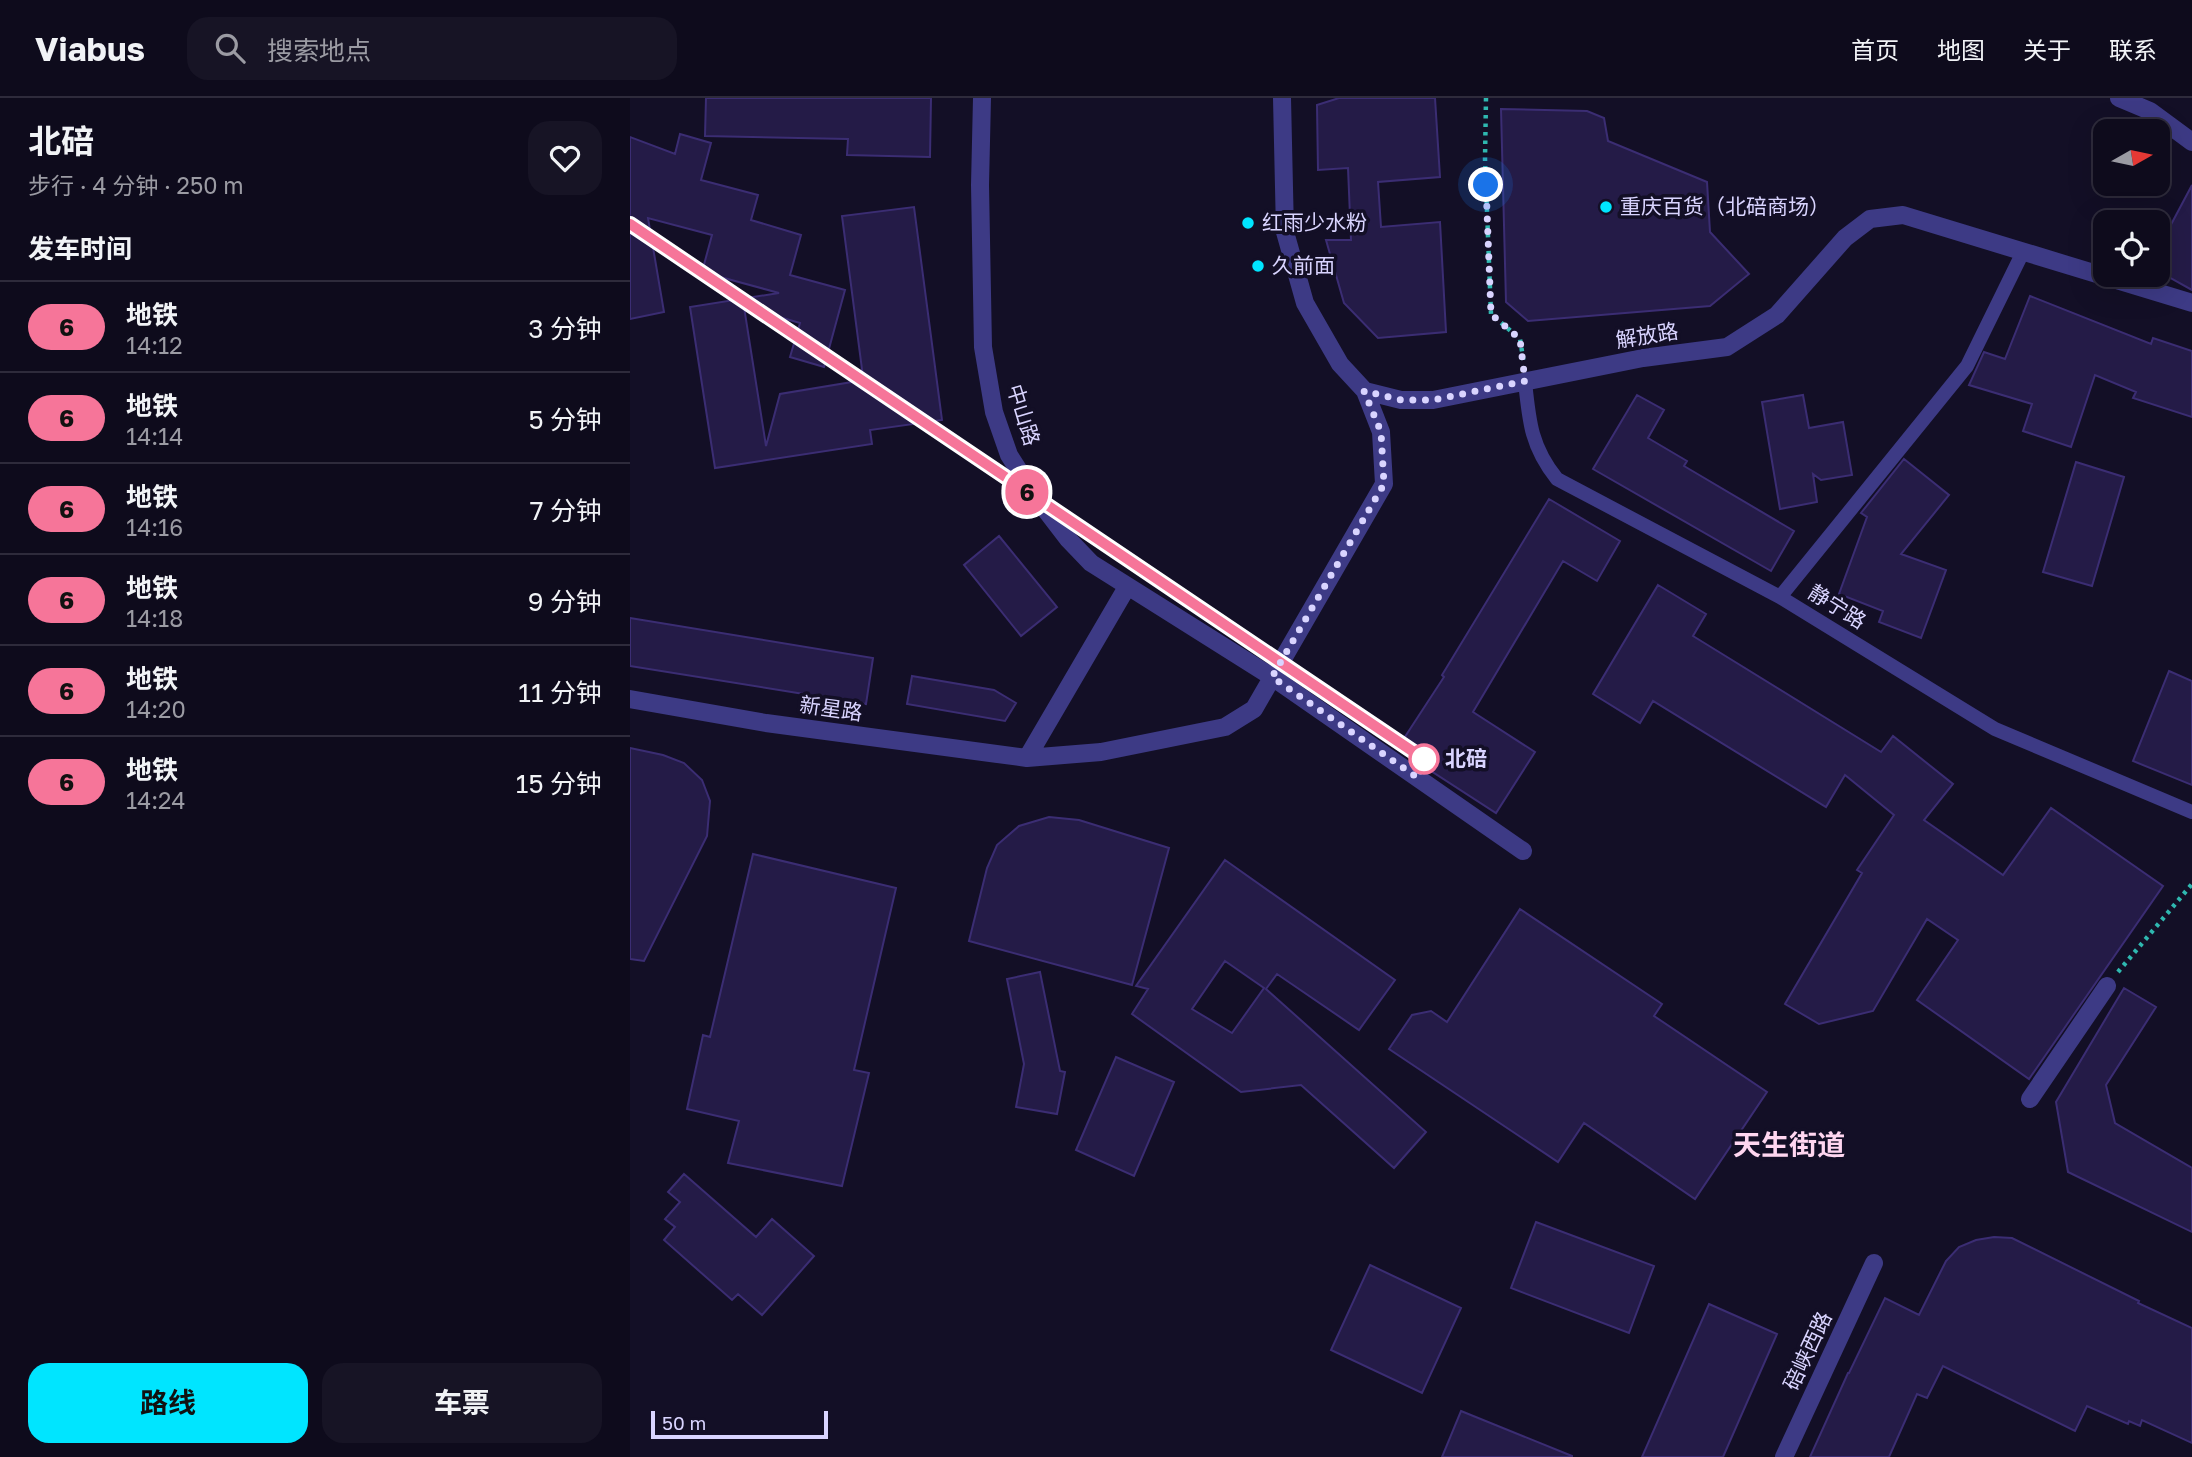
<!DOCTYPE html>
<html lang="zh">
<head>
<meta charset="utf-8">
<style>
  body { margin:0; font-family:"Golos Text","Noto Sans SC",sans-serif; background:#171425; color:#f1f3f6; height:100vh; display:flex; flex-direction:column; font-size:26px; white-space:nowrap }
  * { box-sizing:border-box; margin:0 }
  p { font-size:23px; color:#9b9ba3 }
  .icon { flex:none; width:38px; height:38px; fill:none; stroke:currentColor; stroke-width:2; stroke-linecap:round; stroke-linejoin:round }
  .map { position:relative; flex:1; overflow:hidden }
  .side { display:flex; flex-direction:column; background:#0e0b1c; width:630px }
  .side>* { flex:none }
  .badge { padding:0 14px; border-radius:23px; font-size:24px; line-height:46px }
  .needle { width:46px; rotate:81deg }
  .tools { position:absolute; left:1463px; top:21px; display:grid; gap:14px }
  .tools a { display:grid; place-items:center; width:77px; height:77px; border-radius:14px; background:#0e0b1c; box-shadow:0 7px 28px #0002,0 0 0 2px #2e2b3b; font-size:35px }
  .scale { position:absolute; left:21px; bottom:18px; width:177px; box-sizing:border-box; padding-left:7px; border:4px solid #d9d4ff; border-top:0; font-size:19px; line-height:24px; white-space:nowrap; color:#d9d4ff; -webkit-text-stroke:5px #130f26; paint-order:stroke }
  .you { position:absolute; width:35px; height:35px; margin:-18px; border:5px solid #fff; border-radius:50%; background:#1a73e8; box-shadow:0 0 0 10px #1a73e833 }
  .map>.badge { position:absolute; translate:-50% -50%; box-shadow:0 0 0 4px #fff }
  h2 { padding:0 28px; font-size:26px; line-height:63px }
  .round { display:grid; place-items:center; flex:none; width:74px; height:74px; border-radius:21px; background:#171425 }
  .head { display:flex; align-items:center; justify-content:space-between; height:119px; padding:0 28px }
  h1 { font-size:33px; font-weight:700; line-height:52px }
  .button { display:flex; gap:14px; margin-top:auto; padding:14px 28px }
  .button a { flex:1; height:80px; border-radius:21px; background:#00e5ff; color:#111; font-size:28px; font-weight:700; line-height:80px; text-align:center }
  .button a+a { background:#171425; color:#f1f3f6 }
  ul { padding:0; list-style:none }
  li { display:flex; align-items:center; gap:21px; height:91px; padding:0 28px; border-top:2px solid #2e2b3b }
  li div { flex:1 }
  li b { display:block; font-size:26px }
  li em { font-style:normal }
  li .badge { min-width:77px; font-weight:700; text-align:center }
  header { display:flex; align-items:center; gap:42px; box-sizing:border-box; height:98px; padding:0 35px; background:#0e0b1c; border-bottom:2px solid #2e2b3b }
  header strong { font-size:33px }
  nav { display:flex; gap:38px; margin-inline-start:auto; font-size:24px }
  .search { width:490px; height:63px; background:#171425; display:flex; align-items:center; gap:18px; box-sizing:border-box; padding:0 24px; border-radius:21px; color:#9b9ba3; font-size:26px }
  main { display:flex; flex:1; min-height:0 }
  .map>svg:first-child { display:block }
  .building { fill:#241b47; stroke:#3b2d73; stroke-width:2; fill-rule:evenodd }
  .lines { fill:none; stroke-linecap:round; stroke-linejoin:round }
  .path { stroke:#2fb8b0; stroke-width:4.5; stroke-dasharray:3.5 5; stroke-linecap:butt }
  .lane { stroke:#3d3a85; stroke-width:14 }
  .street { stroke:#3d3a85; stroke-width:18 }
  .line-casing { stroke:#fff; stroke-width:16 }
  .line { stroke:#f67599; stroke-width:10 }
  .walk { stroke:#d9d4ff; stroke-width:7; stroke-dasharray:0 12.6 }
  .poi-dot { fill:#00e5ff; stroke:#130f26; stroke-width:2.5 }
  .stop-dot { fill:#fff; stroke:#f67599; stroke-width:3.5 }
  .labels { text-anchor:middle; stroke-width:7; stroke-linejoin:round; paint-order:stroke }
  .poi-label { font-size:21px; fill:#d9d4ff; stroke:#130f26; text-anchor:start }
  .street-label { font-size:21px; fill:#d9d4ff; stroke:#130f26 }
  .stop-label { font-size:21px; font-weight:bold; fill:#d9d4ff; stroke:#130f26; text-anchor:start }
  .district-label { font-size:28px; font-weight:bold; fill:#ffd6f0; stroke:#130f26 }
</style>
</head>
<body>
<header>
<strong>Viabus</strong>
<div class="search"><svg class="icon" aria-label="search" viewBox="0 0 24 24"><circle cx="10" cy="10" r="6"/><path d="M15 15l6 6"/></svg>搜索地点</div>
<nav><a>首页</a><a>地图</a><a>关于</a><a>联系</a></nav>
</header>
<main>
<section class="side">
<div class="head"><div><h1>北碚</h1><p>步行 · 4 分钟 · 250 m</p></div><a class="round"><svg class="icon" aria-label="heart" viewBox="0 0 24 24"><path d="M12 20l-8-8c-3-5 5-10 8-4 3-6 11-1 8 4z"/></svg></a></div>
<h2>发车时间</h2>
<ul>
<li><span class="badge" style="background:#f67599;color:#111">6</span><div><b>地铁</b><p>14:12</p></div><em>3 分钟</em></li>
<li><span class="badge" style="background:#f67599;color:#111">6</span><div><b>地铁</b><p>14:14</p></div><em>5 分钟</em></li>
<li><span class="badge" style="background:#f67599;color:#111">6</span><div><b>地铁</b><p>14:16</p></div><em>7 分钟</em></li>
<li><span class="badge" style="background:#f67599;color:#111">6</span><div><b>地铁</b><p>14:18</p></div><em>9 分钟</em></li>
<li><span class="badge" style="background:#f67599;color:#111">6</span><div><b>地铁</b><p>14:20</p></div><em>11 分钟</em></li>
<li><span class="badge" style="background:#f67599;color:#111">6</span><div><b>地铁</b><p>14:24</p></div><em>15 分钟</em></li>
</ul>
<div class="button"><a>路线</a><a>车票</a></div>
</section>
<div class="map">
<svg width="1562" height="1359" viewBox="0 0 1562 1359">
  <rect width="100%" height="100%" fill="#130f26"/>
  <!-- building -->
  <path class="building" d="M76 0H301L300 59 217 57 218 41 75 38Z
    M709 0H805L810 79 748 84 751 129 810 124 816 234 748 240 714 205 696 142H721L718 70 688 72 687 7Z
    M871 11 957 13 974 20 978 43 1077 84 1080 134 1119 176 1080 208 898 223 876 204Z
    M50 36 81 45 71 82 128 97 121 122 171 137 160 177 215 192 194 269 160 259 170 225 114 209 136 348 150 296 240 281 233 279 212 118 284 109 312 322 240 332 242 346 85 370 60 209 149 195 72 174 82 137 18 120 34 214 0 221V39L45 56Z
    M1562 87V192L1528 173V151Z
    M1400 198 1521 246 1523 240 1562 253V319L1503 300 1506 294 1465 277 1441 349 1393 333 1402 306 1339 287 1354 254 1375 261Z
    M1007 297 1034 312 1018 340 1057 363 1054 368 1164 433 1141 473 963 371Z
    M1173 297 1179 330 1213 324 1222 377 1191 382 1183 376 1187 404 1150 411 1132 304Z
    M1274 361 1319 397 1271 456 1316 472 1291 540 1249 524 1253 513 1209 496 1237 419 1231 415Z
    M1446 364 1494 379 1462 488 1413 474Z
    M919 401 990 443 967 483 933 463 843 614 905 654 866 715 767 651 814 579 812 577Z
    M369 438 427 509 391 538 334 467Z
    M1028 487 1076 516 1063 538 1251 654 1263 638 1323 686 1294 722 1373 777 1421 710 1533 788 1399 981 1287 902 1328 842 1297 821 1243 913 1189 926 1155 906 1232 775 1227 772 1264 717 1215 677 1196 709 1023 603 1010 625 963 596Z
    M0 520 243 560 236 606 0 568Z
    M1539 573 1562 583V687L1503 663Z
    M282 578 364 592 386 605 375 623 277 606Z
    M0 650 33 657 54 665 72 682 80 703 77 738 14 863 0 861Z
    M419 719 449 722 539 750 502 887 339 843 357 770 367 747 389 728Z
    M123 756 266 790 224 972 239 975 212 1088 98 1065 109 1023 57 1011 73 937 80 939Z
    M595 762 765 882 729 932 647 876 636 891 796 1034 764 1070 671 987 611 994 502 916 518 891 506 888ZM595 863 634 890 602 935 562 911Z
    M890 811 1032 906 1024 918 1137 994 1065 1101 954 1025 928 1064 759 951 782 917 801 913 817 924Z
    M410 874 430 973 435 974 427 1016 386 1009 394 966 377 881Z
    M1494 890 1526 909 1476 987 1485 1025 1562 1070V1134L1438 1074 1426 1004Z
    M486 959 544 984 504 1078 446 1052Z
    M54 1076 126 1139 142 1121 184 1158 132 1217 108 1196 102 1202 34 1142 45 1129 35 1121 50 1104 38 1094Z
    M906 1124 1024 1168 999 1235 881 1190Z
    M1364 1139 1382 1140 1509 1203 1508 1205 1562 1230V1345L1512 1322 1510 1328 1499 1323 1498 1326 1457 1308 1445 1333 1313 1268 1297 1300 1287 1296 1259 1359H1180L1218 1275H1219L1255 1200 1289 1217 1316 1163 1329 1149 1346 1142Z
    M740 1167 831 1210 792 1295 701 1252Z
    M1079 1206 1147 1236 1093 1359H1012Z
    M831 1313 942 1358V1359H812Z"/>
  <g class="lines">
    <!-- path -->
    <path class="path" d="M856 0 855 61 861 216 890 241 894 266
      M1488 874 1562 786"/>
    <!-- lane -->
    <path class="lane" d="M895 283C899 323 901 349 927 381L1150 499 1365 631 1562 714
      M1150 499 1337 268 1393 154"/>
    <!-- street -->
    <path class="street" d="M352 0 350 87 353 249 364 314 379 357 405 398 438 441 461 465 642 579 893 753
      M652 0 655 134 675 205 710 266 735 293 771 302H803L1013 260 1097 249 1147 217 1215 140 1240 121 1273 117 1562 205
      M1489 0 1520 13 1562 44
      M0 601 136 625 397 660 471 654 595 629 624 611 754 386 751 334 735 293
      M397 660 497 489
      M1400 1001 1477 888
      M1154 1359 1244 1165"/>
  </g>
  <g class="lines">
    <defs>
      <path id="line" d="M0 126 794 661"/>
    </defs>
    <!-- line casing -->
    <use href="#line" class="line-casing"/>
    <!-- line -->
    <use href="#line" class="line"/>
    <!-- walk -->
    <path class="walk" d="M794 661 788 680 642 579 754 386 751 334 734 293 771 302H803L895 283 890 241 861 216 856 87"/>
  </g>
  <!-- markers -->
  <g class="poi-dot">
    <circle cx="976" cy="109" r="7"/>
    <circle cx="618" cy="125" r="7"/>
    <circle cx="628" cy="168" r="7"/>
  </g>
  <circle class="stop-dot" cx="794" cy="661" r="14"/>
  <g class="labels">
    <!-- poi labels -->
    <g class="poi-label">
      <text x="990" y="116">重庆百货（北碚商场）</text>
      <text x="632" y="132">红雨少水粉</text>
      <text x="642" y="175">久前面</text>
    </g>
    <!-- street labels -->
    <g class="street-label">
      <text transform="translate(1017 238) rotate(-9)" y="7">解放路</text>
      <text transform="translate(393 317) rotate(73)" y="7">中山路</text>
      <text transform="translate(1207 509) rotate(32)" y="7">静宁路</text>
      <text transform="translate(201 611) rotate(8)" y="7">新星路</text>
      <text transform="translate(1178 1253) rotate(-65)" y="7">碚峡西路</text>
    </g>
    <!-- stop labels -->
    <g class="stop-label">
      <text x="815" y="668">北碚</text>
    </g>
    <!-- district labels -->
    <g class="district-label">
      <text x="1159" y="1057">天生街道</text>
    </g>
  </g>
</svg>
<div class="tools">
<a><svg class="needle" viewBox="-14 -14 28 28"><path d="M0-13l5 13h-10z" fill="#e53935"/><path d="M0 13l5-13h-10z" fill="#9b9ba3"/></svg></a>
<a><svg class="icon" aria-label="locate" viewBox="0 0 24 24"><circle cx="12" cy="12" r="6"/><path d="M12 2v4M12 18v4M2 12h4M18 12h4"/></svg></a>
</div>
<div class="scale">50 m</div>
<div class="you" style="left:856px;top:87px"></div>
<b class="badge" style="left:397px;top:394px;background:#f67599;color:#111">6</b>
</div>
</main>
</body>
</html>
